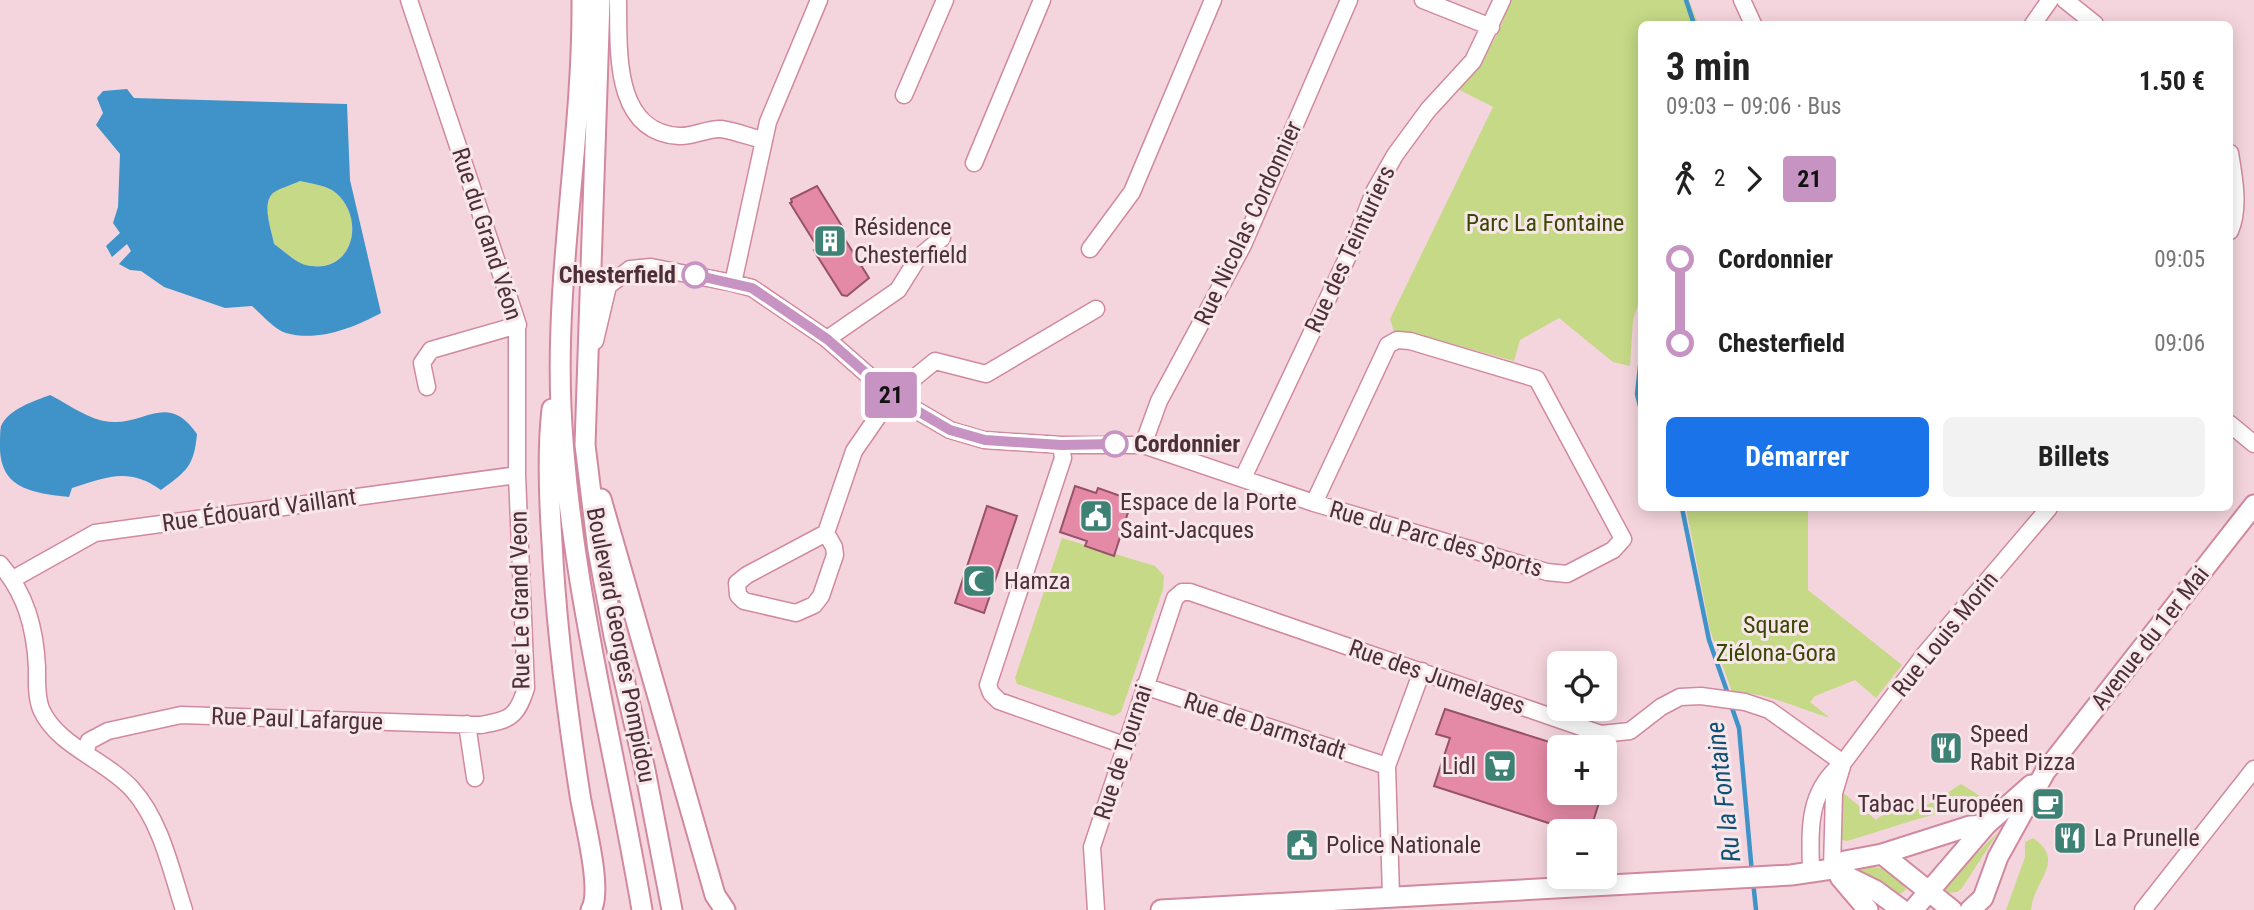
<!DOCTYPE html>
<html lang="fr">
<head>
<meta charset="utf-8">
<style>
  body { margin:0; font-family:"Roboto Condensed",sans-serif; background:#f2f2f2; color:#222; height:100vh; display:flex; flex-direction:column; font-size:26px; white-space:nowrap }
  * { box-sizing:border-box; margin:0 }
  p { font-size:23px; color:#767676 }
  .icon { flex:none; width:38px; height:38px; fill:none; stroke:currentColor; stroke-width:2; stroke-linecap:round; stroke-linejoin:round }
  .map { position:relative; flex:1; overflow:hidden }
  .panel { position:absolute; left:1638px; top:21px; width:595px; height:490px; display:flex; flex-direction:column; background:#fff; border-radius:10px; box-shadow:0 4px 18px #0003 }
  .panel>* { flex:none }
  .badge { padding:0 14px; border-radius:5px; font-size:24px; line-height:46px }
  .buttons { position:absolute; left:1547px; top:651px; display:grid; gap:14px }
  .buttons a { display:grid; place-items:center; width:70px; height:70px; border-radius:10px; background:#fff; box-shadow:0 4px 18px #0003; font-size:35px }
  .map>.badge { position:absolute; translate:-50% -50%; box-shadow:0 0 0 4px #fff }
  .legs { display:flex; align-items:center; gap:10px; height:77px; padding:0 28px; font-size:23px }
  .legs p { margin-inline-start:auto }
  .headline { display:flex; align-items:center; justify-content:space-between; height:119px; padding:0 28px }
  h1 { font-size:38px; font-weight:700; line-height:52px }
  .button { display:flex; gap:14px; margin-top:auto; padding:14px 28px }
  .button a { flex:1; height:80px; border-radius:10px; background:#1a73e8; color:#fff; font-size:28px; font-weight:700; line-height:80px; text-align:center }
  .button a+a { background:#f2f2f2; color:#222 }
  ul { padding:0 28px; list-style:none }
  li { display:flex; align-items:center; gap:24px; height:84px; font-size:26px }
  li i { display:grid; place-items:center; width:10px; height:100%; margin:0 9px; background:currentColor }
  li i::after { content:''; width:18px; height:18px; margin:-9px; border:5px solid; border-radius:50%; background:#fff }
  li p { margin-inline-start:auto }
  li:first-child i { background:linear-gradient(#0000 50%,currentColor 0) }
  li:last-child i { background:linear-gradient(currentColor 50%,#0000 0) }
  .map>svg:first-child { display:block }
  .green { fill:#c5d986 }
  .water { fill:#3f93c9; fill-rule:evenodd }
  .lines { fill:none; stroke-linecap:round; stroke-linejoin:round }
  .stream { stroke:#3f93c9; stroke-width:4.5 }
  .building { fill:#e58aa6; stroke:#955268; stroke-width:2 }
  .minor-casing { stroke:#d1899f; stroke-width:19 }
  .major-casing { stroke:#d1899f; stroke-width:23 }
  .minor { stroke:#fff; stroke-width:16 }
  .major { stroke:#fff; stroke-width:19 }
  .line-1-casing { stroke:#fff; stroke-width:16 }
  .line-1 { stroke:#c793c3; stroke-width:10 }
  .stop-1-dot { fill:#fff; stroke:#c793c3; stroke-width:3.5 }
  .labels { text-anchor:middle; stroke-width:6; stroke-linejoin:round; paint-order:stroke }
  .street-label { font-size:24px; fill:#4d2f38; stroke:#f7e7eb }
  .park-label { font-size:24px; fill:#3a4703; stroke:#f7e7eb }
  .poi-label { font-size:24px; fill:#4d2f38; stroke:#f7e7eb; text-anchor:start }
  .stop-label { font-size:24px; font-weight:bold; fill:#4d2f38; stroke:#f7e7eb; text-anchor:end }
  .water-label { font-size:26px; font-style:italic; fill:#105075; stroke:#f7e7eb }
</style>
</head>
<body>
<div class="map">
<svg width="2254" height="910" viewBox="0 0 2254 910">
  <rect width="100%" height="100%" fill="#f5d5dd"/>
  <!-- green -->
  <path class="green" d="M1509 0H1689L1698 24H1642V293L1633 320 1630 366 1613 362 1559 318 1520 340 1514 361 1413 333 1394 332 1390 319 1493 107 1458 89C1482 62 1501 36 1509 0Z
    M300 181C312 184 327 185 336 193 367 220 352 275 306 265 296 263 284 250 274 244 272 231 261 204 273 193 280 188 292 185 300 181Z
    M1686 508H1808V590L1902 665 1876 698 1855 680 1815 696 1810 702 1830 718C1798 708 1765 692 1732 692L1710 630Z
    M1062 538 1155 566 1164 576 1163 589 1121 712 1114 716 1017 684 1015 678Z
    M1961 784 1993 804 1992 806C1970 815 1955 811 1933 815 1904 822 1876 833 1847 841L1842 840 1838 832 1841 791 1876 820C1888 809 1903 814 1918 809 1934 802 1947 793 1961 784Z
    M1999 831 1962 888 1957 892 1947 893 1945 886Z
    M2033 838C2067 861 2033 881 2031 910H2006L2025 857V842Z
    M1866 866C1883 867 1901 873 1906 890L1900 894 1866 874 1845 869Z"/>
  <!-- water -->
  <path class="water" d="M127 89 134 98 347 104 350 180 381 313C353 328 318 342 286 333 275 330 261 314 252 306L225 308 164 287 141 271 130 270 119 264 131 251 127 244 112 257 106 246 120 233 113 223 118 207 120 154 96 125 103 113 97 98 103 91ZM300 181C312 184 327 185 336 193 367 220 352 276 306 265 296 263 283 250 274 244 272 231 261 204 273 193 280 188 292 185 300 181Z
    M50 395C66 403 87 418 104 421 143 429 166 389 197 434 194 466 187 471 161 490 129 467 107 477 72 488L69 497C33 493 0 489 0 447 0 441 0 431 1 426 9 409 34 401 50 395Z"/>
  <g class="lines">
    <!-- stream -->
    <path class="stream" d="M1686 0 1694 24
      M1642 348 1637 394 1642 414
      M1682 508 1709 640 1729 697
      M1731 705 1739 728 1752 873
      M1753 881 1756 910"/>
  </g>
  <!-- building -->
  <path class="building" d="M817 186 845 231 841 233 869 278 847 296 842 295 816 254 814 250 818 248 790 203 792 202 791 199Z
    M1075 486 1096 493 1098 488 1132 500 1114 556 1085 546 1087 541 1060 532Z
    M987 506 1017 516 984 613 955 603Z
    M1445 709 1559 745V793H1602L1591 828 1584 831H1573L1434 786 1450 738 1436 734Z"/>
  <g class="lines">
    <defs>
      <path id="minor" d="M618 0C619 48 612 132 679 136 693 137 708 128 721 129 735 131 750 137 763 140
        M1423 0 1491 27
        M1742 0 1753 24
        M2065 0 2095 24
        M2033 24 2050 0
        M904 95 945 0
        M2230 153C2234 176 2240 209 2230 231
        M974 163 1042 0
        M1090 249 1132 192 1213 0
        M733 283 768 122 819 0
        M827 339 898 290 918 258 942 238
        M595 341 608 286 630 269 651 267 733 283 752 288 827 339 892 396 950 430 984 440 1061 445H1143L1314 503 1547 572 1567 574 1613 550 1623 539 1537 379 1410 341 1397 340 1388 345 1314 503
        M427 387 422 363 431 350 518 325
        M2230 424 2254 444
        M1061 445 1063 458 988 685 991 693 999 701 1124 745
        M1143 445 1159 401 1243 245 1349 0
        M1243 478 1355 241 1374 192 1395 155 1428 110 1473 61 1502 0
        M826 533 834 547 835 555 821 596 814 605 796 613 744 601 738 595 737 583 747 575 826 533 854 451 892 396 935 361 986 374 1096 309
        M0 564C26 594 35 628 37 667 37 680 36 696 41 709 57 746 106 760 132 789 161 821 171 870 184 910
        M13 579 95 533 517 475
        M1144 686 1387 766
        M467 724 475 778
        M85 752 89 741 108 731 181 715 481 725C510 720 517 717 526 688L517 475V322L409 0
        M1832 869 1834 793 1843 763
        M1811 872C1810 828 1807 792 1843 763L1924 655 2049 508
        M1391 895 1387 766 1422 671
        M1096 910 1092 847 1175 598 1182 592H1190L1601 734 1630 731 1661 707 1680 697 1701 696 1745 702 1769 710 1843 763
        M2143 910 2254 769"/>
      <path id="major" d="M582 0C583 136 555 271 561 408 569 578 614 743 642 910
        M600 0 585 445 598 550 614 636 645 770 672 910
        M552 409C547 453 549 498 552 542 556 627 567 711 580 795 584 821 603 890 591 910
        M601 499 715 895 725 910
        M1882 854 1952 910
        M1832 869 1875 890 1902 910
        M1840 877 1868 910
        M1161 910 1791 875 1832 869 1845 861 1882 854 1970 826 1986 825
        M1913 910 1986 825 2031 785
        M1970 910 1983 898 1998 857 2045 772 2254 505"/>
    </defs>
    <!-- minor casing -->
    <use href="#minor" class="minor-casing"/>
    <!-- major casing -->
    <use href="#major" class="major-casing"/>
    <!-- minor -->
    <use href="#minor" class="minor"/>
    <!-- major -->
    <use href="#major" class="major"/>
  </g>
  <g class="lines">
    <defs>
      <path id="line-1" d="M695 275 752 288 827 339 892 396 950 430 985 440 1061 445 1115 444"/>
    </defs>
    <!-- line-1 casing -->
    <use href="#line-1" class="line-1-casing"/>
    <!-- line-1 -->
    <use href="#line-1" class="line-1"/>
  </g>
  <!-- icons -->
  <defs>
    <symbol id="building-square" viewBox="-11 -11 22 22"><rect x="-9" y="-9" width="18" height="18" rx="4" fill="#3e8275" stroke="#f7e7eb"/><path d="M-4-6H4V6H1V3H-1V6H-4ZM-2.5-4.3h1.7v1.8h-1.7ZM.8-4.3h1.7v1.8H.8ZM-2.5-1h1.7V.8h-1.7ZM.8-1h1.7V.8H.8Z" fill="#fff"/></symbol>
    <symbol id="civic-square" viewBox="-11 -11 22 22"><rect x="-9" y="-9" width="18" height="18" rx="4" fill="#3e8275" stroke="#f7e7eb"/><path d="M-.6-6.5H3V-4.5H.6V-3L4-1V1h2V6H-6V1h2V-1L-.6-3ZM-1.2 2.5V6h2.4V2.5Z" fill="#fff"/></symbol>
    <symbol id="mosque-square" viewBox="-11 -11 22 22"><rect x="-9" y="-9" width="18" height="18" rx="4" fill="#3e8275" stroke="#f7e7eb"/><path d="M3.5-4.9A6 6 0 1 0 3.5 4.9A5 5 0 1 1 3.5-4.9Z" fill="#fff"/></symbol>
    <symbol id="restaurant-square" viewBox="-11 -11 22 22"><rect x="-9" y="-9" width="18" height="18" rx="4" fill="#3e8275" stroke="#f7e7eb"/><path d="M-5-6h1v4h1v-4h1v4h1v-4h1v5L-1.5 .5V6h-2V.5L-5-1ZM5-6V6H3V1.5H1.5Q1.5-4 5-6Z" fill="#fff"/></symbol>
    <symbol id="supermarket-square" viewBox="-11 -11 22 22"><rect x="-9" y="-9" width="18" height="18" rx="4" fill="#3e8275" stroke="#f7e7eb"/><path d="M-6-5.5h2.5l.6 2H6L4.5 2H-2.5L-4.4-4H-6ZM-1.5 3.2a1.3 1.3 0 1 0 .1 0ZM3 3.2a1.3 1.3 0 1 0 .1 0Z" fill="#fff"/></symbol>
    <symbol id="cafe-square" viewBox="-11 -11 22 22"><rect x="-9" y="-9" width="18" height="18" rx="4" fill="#3e8275" stroke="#f7e7eb"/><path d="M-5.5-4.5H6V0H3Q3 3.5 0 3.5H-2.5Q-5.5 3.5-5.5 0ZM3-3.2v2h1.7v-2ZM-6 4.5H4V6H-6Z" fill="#fff"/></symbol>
  </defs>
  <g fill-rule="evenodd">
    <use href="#building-square" x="811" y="222" width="38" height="38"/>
    <use href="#civic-square" x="1077" y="497" width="38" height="38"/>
    <use href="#mosque-square" x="960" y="562" width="38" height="38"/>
    <use href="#restaurant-square" x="1927" y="729" width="38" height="38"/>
    <use href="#supermarket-square" x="1481" y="747" width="38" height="38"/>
    <use href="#cafe-square" x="2029" y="785" width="38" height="38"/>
    <use href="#restaurant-square" x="2051" y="819" width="38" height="38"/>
    <use href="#civic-square" x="1283" y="826" width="38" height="38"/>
  </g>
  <!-- markers -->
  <g class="stop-1-dot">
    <circle cx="695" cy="275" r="12"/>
    <circle cx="1115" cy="444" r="12"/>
  </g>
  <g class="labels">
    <!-- street labels -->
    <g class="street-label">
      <text transform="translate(1248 223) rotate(-65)" y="8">Rue Nicolas Cordonnier</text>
      <text transform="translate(487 234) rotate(72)" y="8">Rue du Grand Véon</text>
      <text transform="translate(1350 249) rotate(-65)" y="8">Rue des Teinturiers</text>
      <text transform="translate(259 510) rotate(-8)" y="8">Rue Édouard Vaillant</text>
      <text transform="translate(1436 539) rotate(16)" y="8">Rue du Parc des Sports</text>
      <text transform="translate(520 600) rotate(-91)" y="8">Rue Le Grand Veon</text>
      <text transform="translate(1945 634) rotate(-51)" y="8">Rue Louis Morin</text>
      <text transform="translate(2150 638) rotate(-52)" y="8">Avenue du 1er Mai</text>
      <text transform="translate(621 645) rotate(79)" y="8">Boulevard Georges Pompidou</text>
      <text transform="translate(1437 677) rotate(19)" y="8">Rue des Jumelages</text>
      <text transform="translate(297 719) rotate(2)" y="8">Rue Paul Lafargue</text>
      <text transform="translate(1265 726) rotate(18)" y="8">Rue de Darmstadt</text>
      <text transform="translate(1123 752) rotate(-72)" y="8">Rue de Tournai</text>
    </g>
    <!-- park labels -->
    <g class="park-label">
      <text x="1545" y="231">Parc La Fontaine</text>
      <text x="1776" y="633">Square<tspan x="1776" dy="28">Ziélona-Gora</tspan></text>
    </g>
    <!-- poi labels -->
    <g class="poi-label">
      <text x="854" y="235">Résidence<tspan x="854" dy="28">Chesterfield</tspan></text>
      <text x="1120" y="510">Espace de la Porte<tspan x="1120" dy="28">Saint-Jacques</tspan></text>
      <text x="1004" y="589">Hamza</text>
      <text x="1970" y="742">Speed<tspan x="1970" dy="28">Rabit Pizza</tspan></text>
      <text x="1476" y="774" text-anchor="end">Lidl</text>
      <text x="2024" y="812" text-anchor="end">Tabac L'Européen</text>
      <text x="2094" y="846">La Prunelle</text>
      <text x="1326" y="853">Police Nationale</text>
    </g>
    <!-- stop labels -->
    <g class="stop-label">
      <text x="676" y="283">Chesterfield</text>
      <text x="1134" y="452" text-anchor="start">Cordonnier</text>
    </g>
    <!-- water labels -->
    <g class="water-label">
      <text transform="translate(1723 792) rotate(-97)" y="9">Ru la Fontaine</text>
    </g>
  </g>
</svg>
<div class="buttons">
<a><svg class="icon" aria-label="locate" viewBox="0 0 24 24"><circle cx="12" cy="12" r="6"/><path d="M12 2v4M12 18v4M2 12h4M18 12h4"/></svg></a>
<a>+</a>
<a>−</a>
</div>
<b class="badge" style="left:891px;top:395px;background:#c793c3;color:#111">21</b>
<section class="panel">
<div class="headline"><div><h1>3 min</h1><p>09:03 – 09:06 · Bus</p></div><b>1.50 €</b></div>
<div class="legs"><svg class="icon" aria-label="walk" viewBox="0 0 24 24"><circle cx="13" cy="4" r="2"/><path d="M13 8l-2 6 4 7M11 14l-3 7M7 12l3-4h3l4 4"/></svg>2<svg class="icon" aria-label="forward" viewBox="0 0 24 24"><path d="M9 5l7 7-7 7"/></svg><b class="badge" style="background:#c793c3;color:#111">21</b></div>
<ul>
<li><i style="color:#c793c3"></i><b>Cordonnier</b><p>09:05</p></li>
<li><i style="color:#c793c3"></i><b>Chesterfield</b><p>09:06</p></li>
</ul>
<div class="button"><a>Démarrer</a><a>Billets</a></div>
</section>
</div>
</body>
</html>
